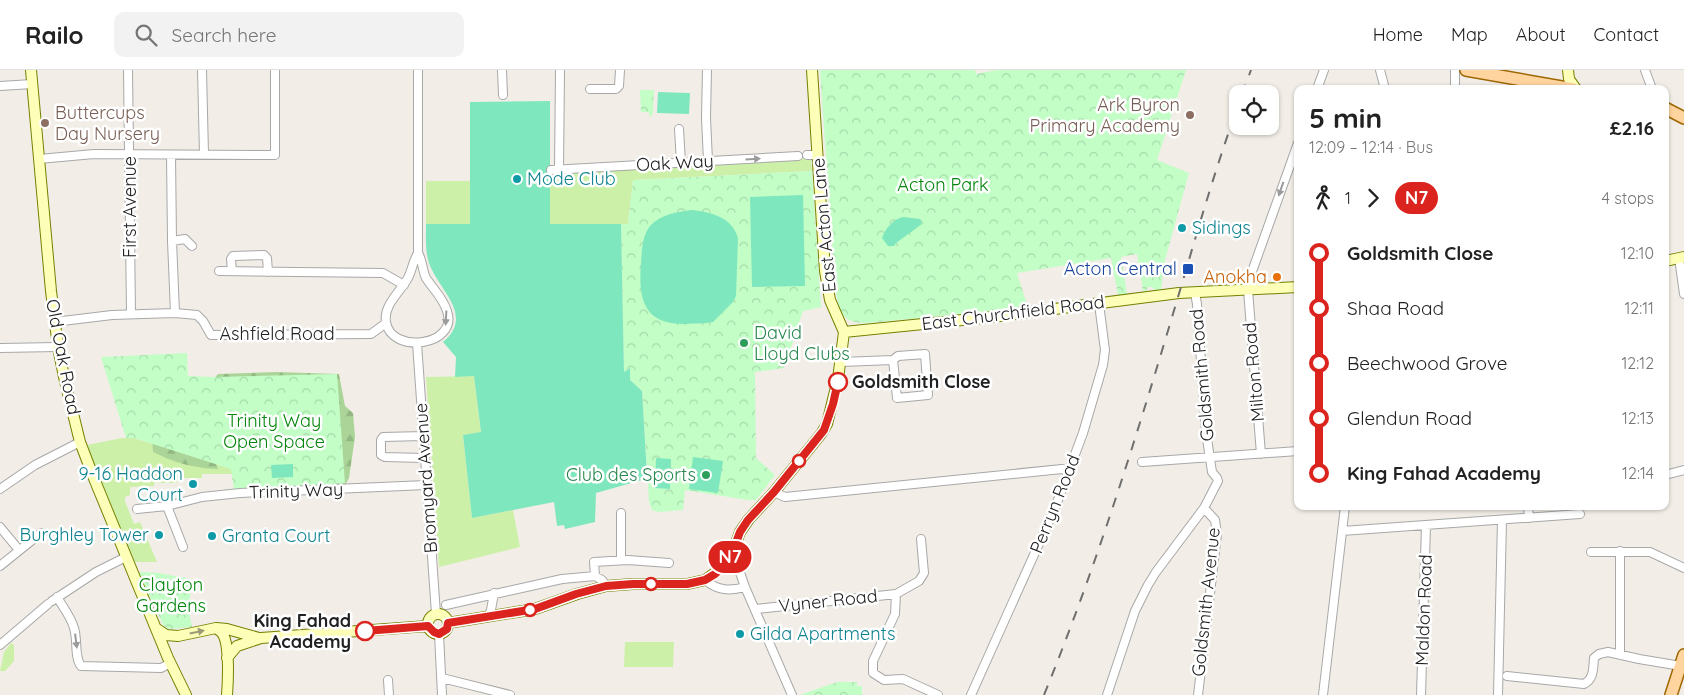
<!DOCTYPE html>
<html lang="en">
<head>
<meta charset="utf-8">
<style>
  body { margin:0; font-family:Quicksand,sans-serif; background:#f2f2f2; color:#222; height:100vh; display:flex; flex-direction:column; font-size:19px; white-space:nowrap }
  * { box-sizing:border-box; margin:0 }
  p { font-size:16px; color:#767676 }
  .icon { flex:none; width:28px; height:28px; fill:none; stroke:currentColor; stroke-width:2; stroke-linecap:round; stroke-linejoin:round }
  .map { position:relative; flex:1; overflow:hidden }
  .side { position:absolute; left:1294px; top:15px; width:375px; height:425px; display:flex; flex-direction:column; background:#fff; border-radius:10px; box-shadow:0 1px 4px #0004 }
  .side>* { flex:none }
  .badge { padding:0 10px; border-radius:16px; font-size:18px; line-height:32px }
  .fabs { position:absolute; left:1229px; top:15px; display:grid; gap:10px }
  .fabs a { display:grid; place-items:center; width:50px; height:50px; border-radius:10px; background:#fff; box-shadow:0 1px 4px #0004; font-size:25px }
  .map>.badge { position:absolute; translate:-50% -50%; box-shadow:0 0 0 2px #fff }
  .legs { display:flex; align-items:center; gap:8px; height:55px; padding:0 15px; font-size:16px }
  .legs p { margin-inline-start:auto }
  .headline { display:flex; align-items:center; justify-content:space-between; height:85px; padding:0 15px }
  h1 { font-size:28px; font-weight:800; line-height:38px }
  ul { padding:0 15px; list-style:none }
  li { display:flex; align-items:center; gap:18px; height:55px; font-size:19px }
  li i { display:grid; place-items:center; width:8px; height:100%; margin:0 6px; background:currentColor }
  li i::after { content:''; width:12px; height:12px; margin:-6px; border:4px solid; border-radius:50%; background:#fff }
  li p { margin-inline-start:auto }
  li:first-child i { background:linear-gradient(#0000 50%,currentColor 0) }
  li:last-child i { background:linear-gradient(currentColor 50%,#0000 0) }
  header { display:flex; align-items:center; gap:30px; box-sizing:border-box; height:70px; padding:0 25px; background:#fff; border-bottom:1px solid #e0e0e0 }
  header strong { font-size:24px }
  nav { display:flex; gap:28px; margin-inline-start:auto; font-size:18px }
  .search { width:350px; height:45px; background:#f2f2f2; display:flex; align-items:center; gap:12px; box-sizing:border-box; padding:0 18px; border-radius:10px; color:#767676; font-size:19px }
  .map>svg:first-child { display:block }
  .grass { fill:#cdf0a9 }
  .forest { fill:url(#forest-firs) }
  .park { fill:url(#park-crowns) }
  .pitch { fill:#7fe7bd }
  .lines { fill:none; stroke-linecap:round; stroke-linejoin:round }
  .street-casing { stroke:#a8a8a8; stroke-width:10 }
  .secondary-casing { stroke:#758000; stroke-width:12 }
  .primary-casing { stroke:#9e6700; stroke-width:14 }
  .street { stroke:#fff; stroke-width:8 }
  .secondary { stroke:#fdffb8; stroke-width:10 }
  .primary { stroke:#ffd49f; stroke-width:11 }
  .rail { stroke:#6f6f6f; stroke-width:2; stroke-dasharray:10 10; stroke-linecap:butt }
  .oneway { fill:#9b9b9b }
  .oneway2 { fill:#9a9b74 }
  .line-1-casing { stroke:#fff; stroke-width:11 }
  .line-1 { stroke:#dc241f; stroke-width:8 }
  .education-dot { fill:#8d6e63; stroke:#fff; stroke-width:2 }
  .culture-dot { fill:#0f9aa8; stroke:#fff; stroke-width:2 }
  .transit-dot { fill:#1a4fb4; stroke:#fff; stroke-width:2 }
  .food-dot { fill:#e8710a; stroke:#fff; stroke-width:2 }
  .leisure-dot { fill:#2e9e5b; stroke:#fff; stroke-width:2 }
  .stop-1-dot { fill:#fff; stroke:#dc241f; stroke-width:2.5 }
  .labels { text-anchor:middle; stroke-width:5; stroke-linejoin:round; paint-order:stroke }
  .education-label { font-size:18px; fill:#785e54; stroke:#fff; text-anchor:end }
  .street-label { font-size:18px; fill:#212121; stroke:#fff }
  .culture-label { font-size:18px; fill:#0d838f; stroke:#fff; text-anchor:start }
  .park-label { font-size:18px; fill:#03860b; stroke:#fff }
  .transit-label { font-size:18px; fill:#164399; stroke:#fff; text-anchor:end }
  .food-label { font-size:18px; fill:#c56008; stroke:#fff; text-anchor:end }
  .leisure-label { font-size:18px; fill:#27864d; stroke:#fff; text-anchor:start }
  .stop-label { font-size:18px; font-weight:bold; fill:#212121; stroke:#fff; text-anchor:start }
</style>
</head>
<body>
<header>
<strong>Railo</strong>
<div class="search"><svg class="icon" aria-label="search" viewBox="0 0 24 24"><circle cx="10" cy="10" r="6"/><path d="M15 15l6 6"/></svg>Search here</div>
<nav><a>Home</a><a>Map</a><a>About</a><a>Contact</a></nav>
</header>
<div class="map">
<svg width="1684" height="625" viewBox="0 0 1684 625">
  <defs>
    <pattern id="forest-firs" width="22" height="20" patternUnits="userSpaceOnUse" patternTransform="scale(1.25)"><rect width="22" height="20" fill="#abd598"/><path d="M5 1l3.5 6h-7zM16 11l3.5 6h-7z" fill="#93b783"/></pattern>
    <pattern id="park-crowns" width="20" height="18" patternUnits="userSpaceOnUse" patternTransform="scale(1.25)"><rect width="20" height="18" fill="#c2fec6"/><path d="M2 6a3 3 0 1 1 6 0M12 15a3 3 0 1 1 6 0" fill="none" stroke="#a6d9aa"/></pattern>
  </defs>
  <rect width="100%" height="100%" fill="#f2eee7"/>
  <!-- grass -->
  <path class="grass" d="M811 88 812 101 633 110 628 154H550V103Z
    M426 111H470V154H426Z
    M474 306 481 363 463 365 472 448 513 440 520 477 439 497 426 307Z
    M122 368H134L232 399V404H202V408H178L177 413H154V416L130 417V425L125 427V431L134 454 140 452 157 492H135L116 451 87 375Z
    M625 572H674L673 597H624Z
    M11 573 14 575V591L5 601H0L4 582Z"/>
  <!-- forest -->
  <path class="forest" d="M277 302 339 304 345 336 353 343 355 367 349 408 344 417 301 419 302 404 211 312 218 304Z
    M152 369 212 382 218 399C193 398 175 393 153 382Z"/>
  <!-- park -->
  <path class="park" d="M820 0H975L976 4 997 0H1186L1157 90 1189 103 1165 190 1161 220H1155L1152 217H1148L1146 221H1143L1137 184 1121 187 1127 224 1118 225 1111 188 1017 203 1028 238 866 253C840 254 839 238 835 217Z
    M640 20H654L653 43 651 46H649V42H641Z
    M812 101 821 237 803 241 784 298 755 302 756 388 775 405 756 430H748L685 420 683 440 658 442 652 440 649 432 642 321 630 310 629 298 624 303 621 154H628L633 110Z
    M187 283 188 306 214 307 337 304 345 413 234 420 231 399 134 368H126L101 287Z
    M138 502 159 503 191 509 189 542 192 557 169 559 164 556Z
    M837 612H857V616H862V625H800Z"/>
  <!-- pitch -->
  <path class="pitch" d="M658 22 690 23 689 44 657 43Z
    M550 31V154H621L624 302 630 298V310L642 321 647 404 642 410 596 423 595 452 565 459 564 455 557 456 554 432 472 448 463 365 481 362 474 306 455 307 456 287 443 272C475 245 439 221 429 193 425 181 426 167 426 154H470V32Z
    M803 125 805 216 752 217 750 127Z
    M692 140C711 142 732 147 738 168L736 226 733 232 713 252C704 254 695 253 686 254 644 255 638 230 641 193 642 180 642 166 650 156 661 144 677 142 692 140Z
    M903 147 920 149 922 154 896 173 894 176H888L882 168C886 158 892 150 903 147Z
    M693 387 723 391 718 423 689 419Z
    M656 388 671 389 670 419 655 418Z
    M293 394V407L272 408 271 395Z"/>
  <g class="lines">
    <defs>
      <path id="street" d="M128 0 131 244
        M202 0 204 84
        M418 0V183C423 191 422 200 426 208 433 219 443 228 447 241 459 276 391 285 386 252 383 235 401 221 408 208 412 200 413 191 418 183
        M502 0 503 25
        M707 0 706 48 708 91
        M1380 0 1385 19
        M1645 0 1652 19
        M0 16 32 14
        M590 19H616L619 16 620 0
        M1317 19 1324 0
        M1455 19V0
        M679 59 681 93
        M171 85 172 171 175 243
        M807 85H818
        M39 89 94 84 275 85V0
        M559 99 560 0
        M551 100 798 86
        M172 171 185 169 192 176
        M1679 188 1684 224
        M219 201 383 203 404 215
        M232 201 231 189 233 186 264 185 267 188 268 202
        M54 252 112 245 175 243 197 245 203 251 211 265 371 264 386 253
        M417 273 436 544
        M0 278 58 277
        M841 292 893 290 897 328 928 325 925 284 898 286 893 290
        M423 366 383 367 381 370V385L385 387 424 388
        M1261 384 1248 220 1249 210 1298 73
        M1142 392 1298 381
        M1665 405 1684 400
        M0 419 35 395 80 372
        M774 422 785 427 1062 399 1070 401
        M167 436 183 477
        M1528 436 1529 448
        M137 439 167 436 202 427 240 423 426 415
        M621 443V490
        M0 457 19 480
        M1342 461 1580 444
        M1591 482H1650L1684 498
        M731 486 736 491 745 517 792 625
        M0 496 41 463
        M595 506 594 492 628 490 669 493
        M705 510C718 521 730 521 745 517
        M896 524 919 511 924 503 921 469
        M57 527C63 537 71 547 74 558 78 570 74 587 81 596L161 598 171 593
        M52 531 96 502 126 487
        M446 535 562 509 595 506 602 510 606 516
        M756 539 896 524 895 544 873 591V603L884 610 903 609 938 625
        M488 547 491 540 494 523
        M439 564 442 625
        M0 575 48 534
        M1620 585V481
        M1507 606 1584 614C1594 609 1593 599 1594 588L1599 584 1608 582 1639 589 1681 596
        M442 608 510 625
        M388 610 389 625
        M971 625 1055 438 1083 363 1103 295 1105 280 1099 234
        M1107 625 1135 541 1148 515 1156 502 1204 438 1218 411 1217 408 1212 402 1206 362 1197 234 1195 223
        M1198 625 1217 464 1215 450 1204 438
        M1323 625 1345 436
        M1421 625 1426 455
        M1498 625 1502 450"/>
      <path id="secondary" d="M31 0 51 221 58 277 64 307 80 372 93 406 168 588 186 625
        M1568 0 1569 9 1576 19
        M1665 191 1684 187
        M844 262 992 247 1179 223 1298 217
        M428 554a10 10 0 1 1 20 0a10 10 0 1 1-20 0Z
        M448 553 535 539 577 524 606 516 633 514H687L705 510 723 497 731 486 740 462 749 449 774 422 821 364 827 354 838 309 844 262 830 230 825 201 812 0
        M216 558C218 560 221 561 222 563 230 573 228 612 227 625
        M157 559 166 565 178 566 216 558 227 559 259 568
        M227 588 237 576 261 568 428 556"/>
      <path id="primary" d="M1466 0 1573 19
        M1665 38 1684 48
        M1671 625 1684 585"/>
    </defs>
    <!-- street casing -->
    <use href="#street" class="street-casing"/>
    <!-- secondary casing -->
    <use href="#secondary" class="secondary-casing"/>
    <!-- primary casing -->
    <use href="#primary" class="primary-casing"/>
    <!-- street -->
    <use href="#street" class="street"/>
    <!-- secondary -->
    <use href="#secondary" class="secondary"/>
    <!-- primary -->
    <use href="#primary" class="primary"/>
    <!-- rail -->
    <path class="rail" d="M1242 24 1251 0
      M1044 625C1097 495 1138 362 1178 227 1197 163 1215 99 1238 36"/>
  </g>
  <!-- one-way arrows -->
  <defs><path id="oneway-solid" d="M-6-.8H1V-3.2L6.5 0L1 3.2V.8H-6Z" transform="scale(1.25)"/></defs>
  <g class="oneway">
    <use href="#oneway-solid" transform="translate(753 89) rotate(-3)"/>
    <use href="#oneway-solid" transform="translate(1281 119) rotate(109)"/>
    <use href="#oneway-solid" transform="translate(446 248) rotate(93)"/>
    <use href="#oneway-solid" transform="translate(76 571) rotate(83)"/>
  </g>
  <use class="oneway2" href="#oneway-solid" transform="translate(197 562) rotate(-12)"/>
  <g class="lines">
    <defs>
      <path id="line-1" d="M365 561 428 556 434 562 439 564 447 559 448 553 535 539 576 524 606 516 633 514H687L705 510 715 504 723 497 731 486 740 462 748 450 774 422 824 360 833 334 838 312"/>
    </defs>
    <!-- line-1 casing -->
    <use href="#line-1" class="line-1-casing"/>
    <!-- line-1 -->
    <use href="#line-1" class="line-1"/>
  </g>
  <!-- markers -->
  <g class="education-dot">
    <circle cx="1190" cy="45" r="5"/>
    <circle cx="45" cy="53" r="5"/>
  </g>
  <g class="culture-dot">
    <circle cx="517" cy="109" r="5"/>
    <circle cx="1182" cy="158" r="5"/>
    <circle cx="193" cy="414" r="5"/>
    <circle cx="159" cy="465" r="5"/>
    <circle cx="212" cy="466" r="5"/>
    <circle cx="740" cy="564" r="5"/>
  </g>
  <rect class="transit-dot" x="1182" y="193" width="12" height="12" rx="2.5"/>
  <circle class="food-dot" cx="1277" cy="207" r="5"/>
  <g class="leisure-dot">
    <circle cx="744" cy="273" r="5"/>
    <circle cx="706" cy="405" r="5"/>
  </g>
  <g class="stop-1-dot">
    <circle cx="838" cy="312" r="9"/>
    <circle cx="799" cy="391" r="6"/>
    <circle cx="651" cy="514" r="6"/>
    <circle cx="530" cy="540" r="6"/>
    <circle cx="365" cy="561" r="9"/>
  </g>
  <g class="labels">
    <!-- education labels -->
    <g class="education-label">
      <text x="1180" y="41">Ark Byron<tspan x="1180" dy="21">Primary Academy</tspan></text>
      <text x="55" y="49" text-anchor="start">Buttercups<tspan x="55" dy="21">Day Nursery</tspan></text>
    </g>
    <!-- street labels -->
    <g class="street-label">
      <text transform="translate(675 93) rotate(-3)" y="6">Oak Way</text>
      <text transform="translate(130 137) rotate(-90)" y="6">First Avenue</text>
      <text transform="translate(824 155) rotate(-95)" y="6">East Acton Lane</text>
      <text transform="translate(1013 243) rotate(-7)" y="6">East Churchfield Road</text>
      <text x="277" y="270">Ashfield Road</text>
      <text transform="translate(63 287) rotate(79)" y="6">Old Oak Road</text>
      <text transform="translate(1254 302) rotate(-95)" y="6">Milton Road</text>
      <text transform="translate(1202 305) rotate(-95)" y="6">Goldsmith Road</text>
      <text transform="translate(426 408) rotate(-94)" y="6">Bromyard Avenue</text>
      <text transform="translate(296 421) rotate(-2)" y="6">Trinity Way</text>
      <text transform="translate(1055 434) rotate(-68)" y="6">Perryn Road</text>
      <text transform="translate(828 531) rotate(-6)" y="6">Vyner Road</text>
      <text transform="translate(1206 532) rotate(-84)" y="6">Goldsmith Avenue</text>
      <text transform="translate(1424 540) rotate(-88)" y="6">Maldon Road</text>
    </g>
    <!-- culture labels -->
    <g class="culture-label">
      <text x="527" y="115">Mode Club</text>
      <text x="1192" y="164">Sidings</text>
      <text x="183" y="410" text-anchor="end">9-16 Haddon<tspan x="183" dy="21">Court</tspan></text>
      <text x="149" y="471" text-anchor="end">Burghley Tower</text>
      <text x="222" y="472">Granta Court</text>
      <text x="750" y="570">Gilda Apartments</text>
    </g>
    <!-- park labels -->
    <g class="park-label">
      <text x="943" y="121">Acton Park</text>
      <text x="274" y="357">Trinity Way<tspan x="274" dy="21">Open Space</tspan></text>
      <text x="171" y="521">Clayton<tspan x="171" dy="21">Gardens</tspan></text>
    </g>
    <!-- transit labels -->
    <g class="transit-label">
      <text x="1177" y="205">Acton Central</text>
    </g>
    <!-- food labels -->
    <g class="food-label">
      <text x="1267" y="213">Anokha</text>
    </g>
    <!-- leisure labels -->
    <g class="leisure-label">
      <text x="754" y="269">David<tspan x="754" dy="21">Lloyd Clubs</tspan></text>
      <text x="696" y="411" text-anchor="end">Club des Sports</text>
    </g>
    <!-- stop labels -->
    <g class="stop-label">
      <text x="852" y="318">Goldsmith Close</text>
      <text x="351" y="557" text-anchor="end">King Fahad<tspan x="351" dy="21">Academy</tspan></text>
    </g>
  </g>
</svg>
<div class="fabs">
<a><svg class="icon" aria-label="locate" viewBox="0 0 24 24"><circle cx="12" cy="12" r="6"/><path d="M12 2v4M12 18v4M2 12h4M18 12h4"/></svg></a>
</div>
<b class="badge" style="left:730px;top:487px;background:#dc241f;color:#fff">N7</b>
<section class="side">
<div class="headline"><div><h1>5 min</h1><p>12:09 – 12:14 · Bus</p></div><b>£2.16</b></div>
<div class="legs"><svg class="icon" aria-label="walk" viewBox="0 0 24 24"><circle cx="13" cy="4" r="2"/><path d="M13 8l-2 6 4 7M11 14l-3 7M7 12l3-4h3l4 4"/></svg>1<svg class="icon" aria-label="forward" viewBox="0 0 24 24"><path d="M9 5l7 7-7 7"/></svg><b class="badge" style="background:#dc241f;color:#fff">N7</b><p>4 stops</p></div>
<ul>
<li><i style="color:#dc241f"></i><b>Goldsmith Close</b><p>12:10</p></li>
<li><i style="color:#dc241f"></i><span>Shaa Road</span><p>12:11</p></li>
<li><i style="color:#dc241f"></i><span>Beechwood Grove</span><p>12:12</p></li>
<li><i style="color:#dc241f"></i><span>Glendun Road</span><p>12:13</p></li>
<li><i style="color:#dc241f"></i><b>King Fahad Academy</b><p>12:14</p></li>
</ul>
</section>
</div>
</body>
</html>
